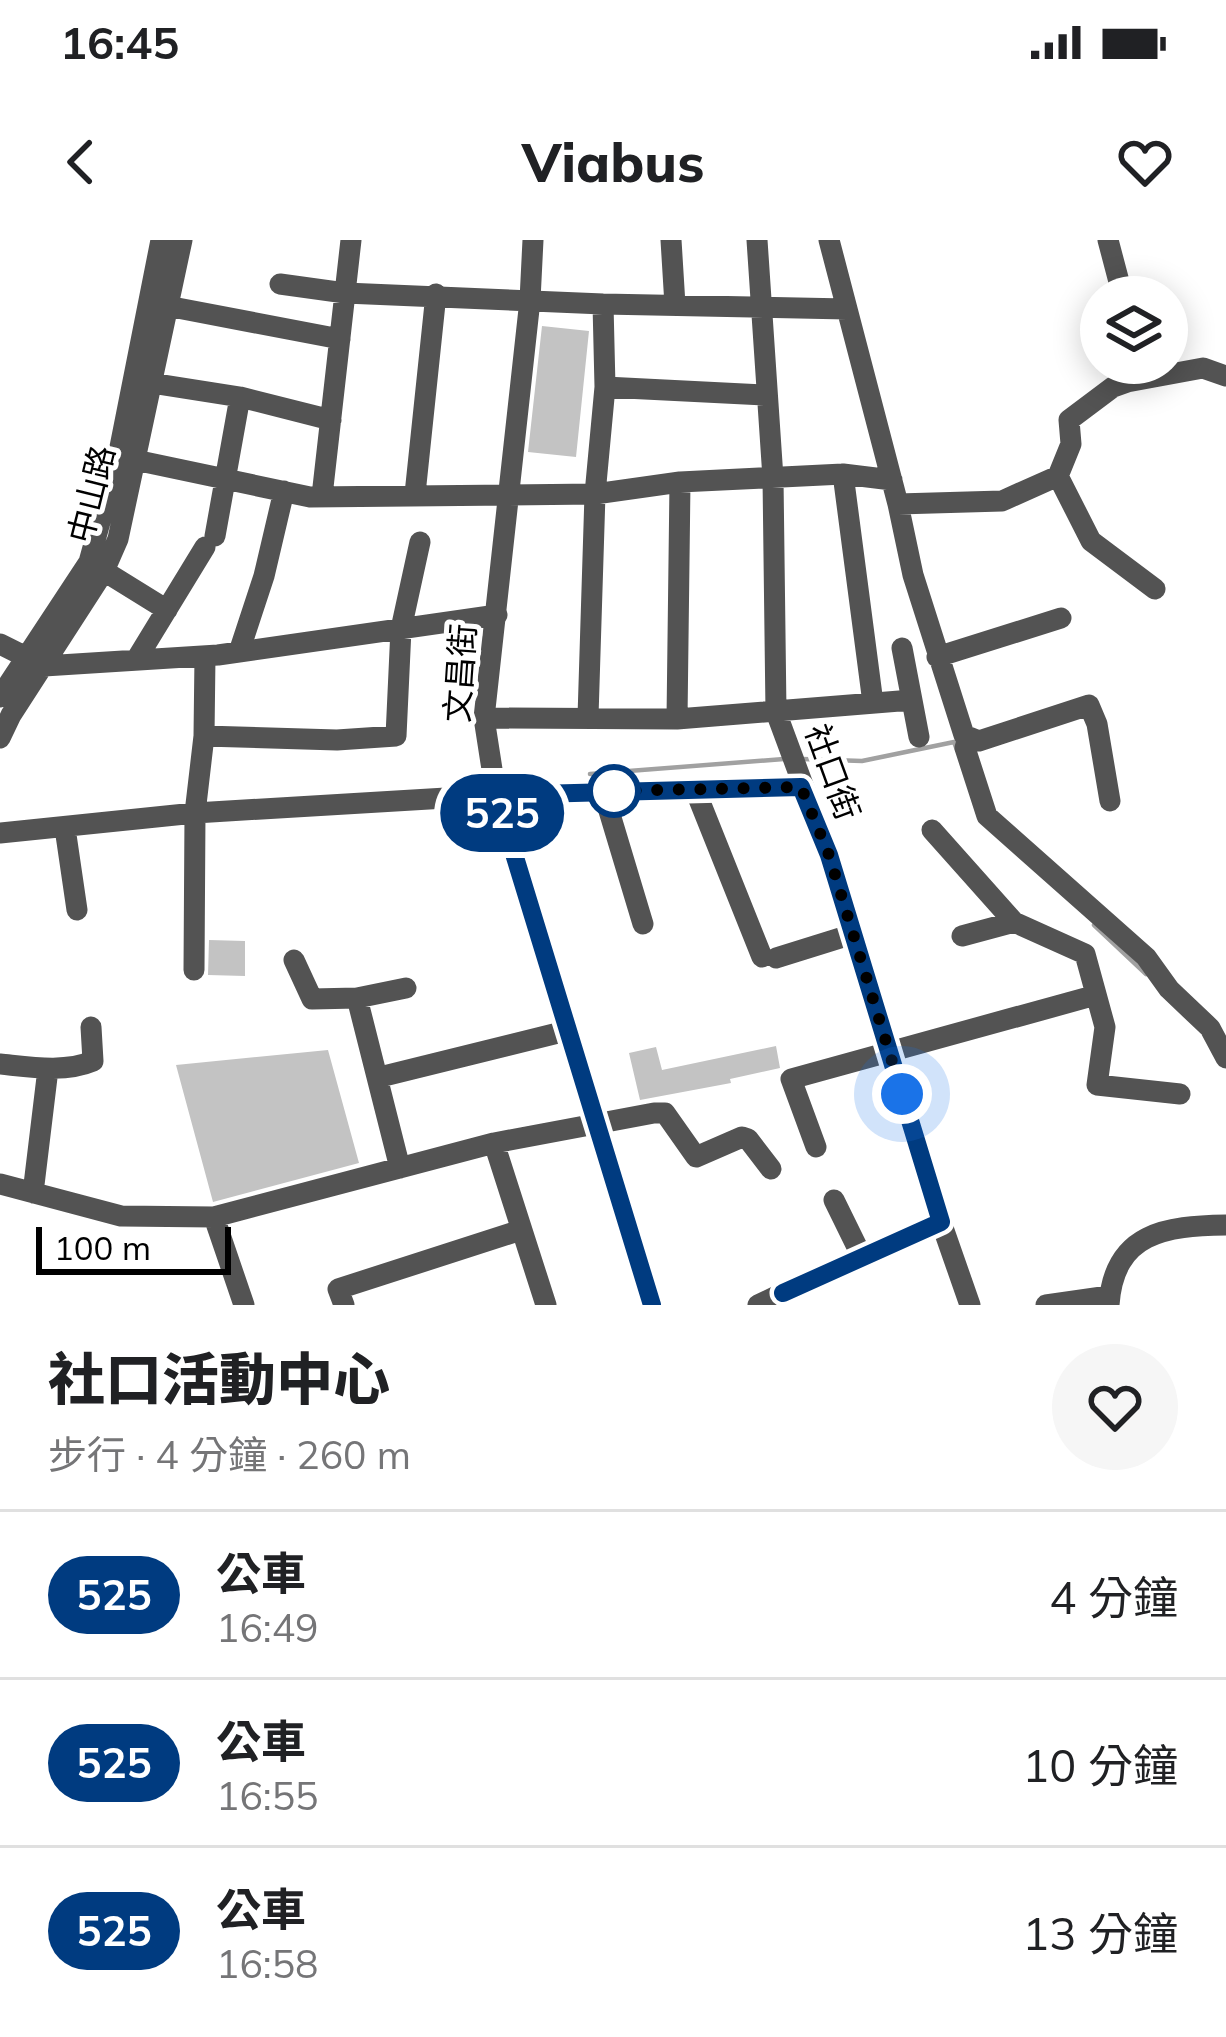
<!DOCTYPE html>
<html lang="zh-TW">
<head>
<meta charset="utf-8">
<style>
  body { margin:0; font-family:Mulish,"Noto Sans TC",sans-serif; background:#f6f6f6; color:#202124; height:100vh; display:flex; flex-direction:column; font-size:45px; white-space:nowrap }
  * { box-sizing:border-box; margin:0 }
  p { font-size:39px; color:#757577 }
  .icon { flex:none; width:66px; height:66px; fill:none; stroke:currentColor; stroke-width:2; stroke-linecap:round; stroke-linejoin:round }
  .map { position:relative; height:1065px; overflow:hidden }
  .side { display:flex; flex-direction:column; background:#fff; flex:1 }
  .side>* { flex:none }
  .badge { padding:0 24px; border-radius:39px; font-size:42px; line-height:78px }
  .fabs { position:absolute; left:1080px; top:36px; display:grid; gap:24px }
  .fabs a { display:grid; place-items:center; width:108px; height:108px; border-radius:50%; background:#fff; box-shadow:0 6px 30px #0003; font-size:60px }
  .scale { position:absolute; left:36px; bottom:30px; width:195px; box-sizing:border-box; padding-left:12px; border:6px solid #000; border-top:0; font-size:33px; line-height:42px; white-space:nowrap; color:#000; -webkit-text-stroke:9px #fff; paint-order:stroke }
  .you { position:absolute; width:60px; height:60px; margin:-30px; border:9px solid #fff; border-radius:50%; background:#1a73e8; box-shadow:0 0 0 18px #1a73e833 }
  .map>.badge { position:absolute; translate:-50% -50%; box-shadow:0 0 0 6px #fff }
  .round { display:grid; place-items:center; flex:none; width:126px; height:126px; border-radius:63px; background:#f6f6f6 }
  .head { display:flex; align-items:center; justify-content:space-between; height:204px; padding:0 48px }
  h1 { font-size:57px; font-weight:800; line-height:90px }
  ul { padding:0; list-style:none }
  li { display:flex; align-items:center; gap:36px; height:168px; padding:0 48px; border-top:3px solid #e0e0e0 }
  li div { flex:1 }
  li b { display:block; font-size:45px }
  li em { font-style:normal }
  li .badge { min-width:132px; font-weight:700; text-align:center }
  .status { display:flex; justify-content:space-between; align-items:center; height:84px; padding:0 60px; background:#fff; direction:ltr }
  .status svg { height:33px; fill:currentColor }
  header { display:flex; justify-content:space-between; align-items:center; height:156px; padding:0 48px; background:#fff; font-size:54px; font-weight:800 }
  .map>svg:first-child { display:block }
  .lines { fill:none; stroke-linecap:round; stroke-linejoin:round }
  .stream { stroke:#a1a1a1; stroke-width:4.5 }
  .building { fill:#c3c3c3 }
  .minor { stroke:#535353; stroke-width:21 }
  .line-casing { stroke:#fff; stroke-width:27 }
  .line { stroke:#003b80; stroke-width:18 }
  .walk { stroke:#000; stroke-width:12; stroke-dasharray:0 21.6 }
  .stop-dot { fill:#fff; stroke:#003b80; stroke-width:6 }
  .labels { text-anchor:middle; stroke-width:10; stroke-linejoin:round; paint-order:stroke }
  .street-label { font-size:33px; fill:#000; stroke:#fff }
</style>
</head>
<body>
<div class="status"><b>16:45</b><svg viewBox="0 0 49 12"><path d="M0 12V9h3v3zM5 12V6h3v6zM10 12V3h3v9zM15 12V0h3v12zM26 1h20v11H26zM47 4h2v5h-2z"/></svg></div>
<header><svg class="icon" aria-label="back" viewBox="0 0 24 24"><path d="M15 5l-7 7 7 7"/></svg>Viabus<svg class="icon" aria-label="heart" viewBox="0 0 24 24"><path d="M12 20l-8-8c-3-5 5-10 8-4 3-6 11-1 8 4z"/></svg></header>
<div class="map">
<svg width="1226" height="1065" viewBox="0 0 1226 1065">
  <rect width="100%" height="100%" fill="#fff"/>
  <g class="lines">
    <!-- stream -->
    <path class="stream" d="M802 519 862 521 954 502 957 510
      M590 534 784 519
      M1094 685 1146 734"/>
  </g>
  <!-- building -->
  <path class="building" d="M542 86 589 91 576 217 528 212Z
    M209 700 245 701V736L208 735Z
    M776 806 780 828 730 839 731 843 640 860 629 813 656 807 662 830Z
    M328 810 359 923 213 962 176 825Z"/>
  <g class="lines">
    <!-- minor -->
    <path class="minor" d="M533 0 530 60 484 478 496 555 652 1065
      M671 0 675 65
      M757 0 773 238 776 472 829 615 941 982 970 1065
      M829 0 898 264 1002 261 1058 236 1071 204 1069 180 1113 147 1127 142 1203 128 1226 136
      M1108 0 1123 57
      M280 44 345 53 603 64 847 69
      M167 66 340 99
      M151 143 240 157 331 180
      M605 147 765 155
      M135 220 310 257 595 254 680 242 843 234 892 240
      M843 234 873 463
      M1058 236 1091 301 1155 349
      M415 254 436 54
      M322 256 351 0
      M898 264 913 335 964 495 979 501 1089 465 1097 484 1110 561
      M215 296 240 157
      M104 331 167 370
      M0 404 44 426 218 415 497 375
      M902 408 919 497
      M239 412 264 336 284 251
      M937 417 1061 378
      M136 420 205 307
      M0 457 89 322 118 217 161 0
      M588 477 595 254 605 147 603 64
      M484 478 677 479 912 460
      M677 479 680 242
      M204 496 337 500 396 496 401 389 420 302
      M0 498 11 475 104 331 118 299 182 0
      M968 498 965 508 987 576 1146 717 1169 749 1210 788 1226 818
      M603 551 643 684
      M696 552 762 717
      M65 588 77 670
      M932 590 1014 682 1085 714 1105 787 1097 845 1180 854
      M0 593 195 573 496 555 801 547
      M962 696 1014 682
      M776 718 853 694
      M294 720 312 759 357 758 406 748
      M194 730 195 573 204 496 205 416
      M357 758 400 928
      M0 824C30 827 65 833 93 821L91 787
      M380 837 570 790
      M494 903 546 1065
      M816 907 791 839 1096 755
      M0 944 121 976 214 977 494 903 654 873H665L696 917 742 897 748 899 771 929
      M33 953 48 829
      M834 960 861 1015
      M214 977 244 1065
      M344 1065 338 1049 521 990
      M758 1065 861 1015 941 982
      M1046 1065 1109 1056
      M1109 1065C1114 992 1166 986 1226 985"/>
  </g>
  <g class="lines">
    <defs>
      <path id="line" d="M652 1065 496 555 801 547 829 615 941 982 783 1053"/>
    </defs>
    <!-- line casing -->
    <use href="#line" class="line-casing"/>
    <!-- line -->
    <use href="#line" class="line"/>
    <!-- walk -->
    <path class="walk" d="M614 551 801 547 829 615 902 854"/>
  </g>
  <!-- markers -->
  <circle class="stop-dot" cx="614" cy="551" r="24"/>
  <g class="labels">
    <!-- street labels -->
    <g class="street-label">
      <text transform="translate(91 254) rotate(-76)" y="12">中山路</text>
      <text transform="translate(460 433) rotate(-86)" y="12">文昌街</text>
      <text transform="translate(833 532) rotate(70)" y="12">社口街</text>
    </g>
  </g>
</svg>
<div class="fabs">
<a><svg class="icon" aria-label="layers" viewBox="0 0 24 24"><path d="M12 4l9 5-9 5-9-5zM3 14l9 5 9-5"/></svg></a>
</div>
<div class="scale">100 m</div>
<div class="you" style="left:902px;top:854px"></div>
<b class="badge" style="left:502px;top:573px;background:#003b80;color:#fff">525</b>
</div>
<section class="side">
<div class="head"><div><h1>社口活動中心</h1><p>步行 · 4 分鐘 · 260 m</p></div><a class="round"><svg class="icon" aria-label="heart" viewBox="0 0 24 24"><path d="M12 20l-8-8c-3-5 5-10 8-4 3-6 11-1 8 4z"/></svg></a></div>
<ul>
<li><span class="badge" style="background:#003b80;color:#fff">525</span><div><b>公車</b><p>16:49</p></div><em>4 分鐘</em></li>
<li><span class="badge" style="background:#003b80;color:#fff">525</span><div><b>公車</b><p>16:55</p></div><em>10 分鐘</em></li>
<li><span class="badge" style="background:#003b80;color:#fff">525</span><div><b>公車</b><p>16:58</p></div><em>13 分鐘</em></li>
</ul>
</section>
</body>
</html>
